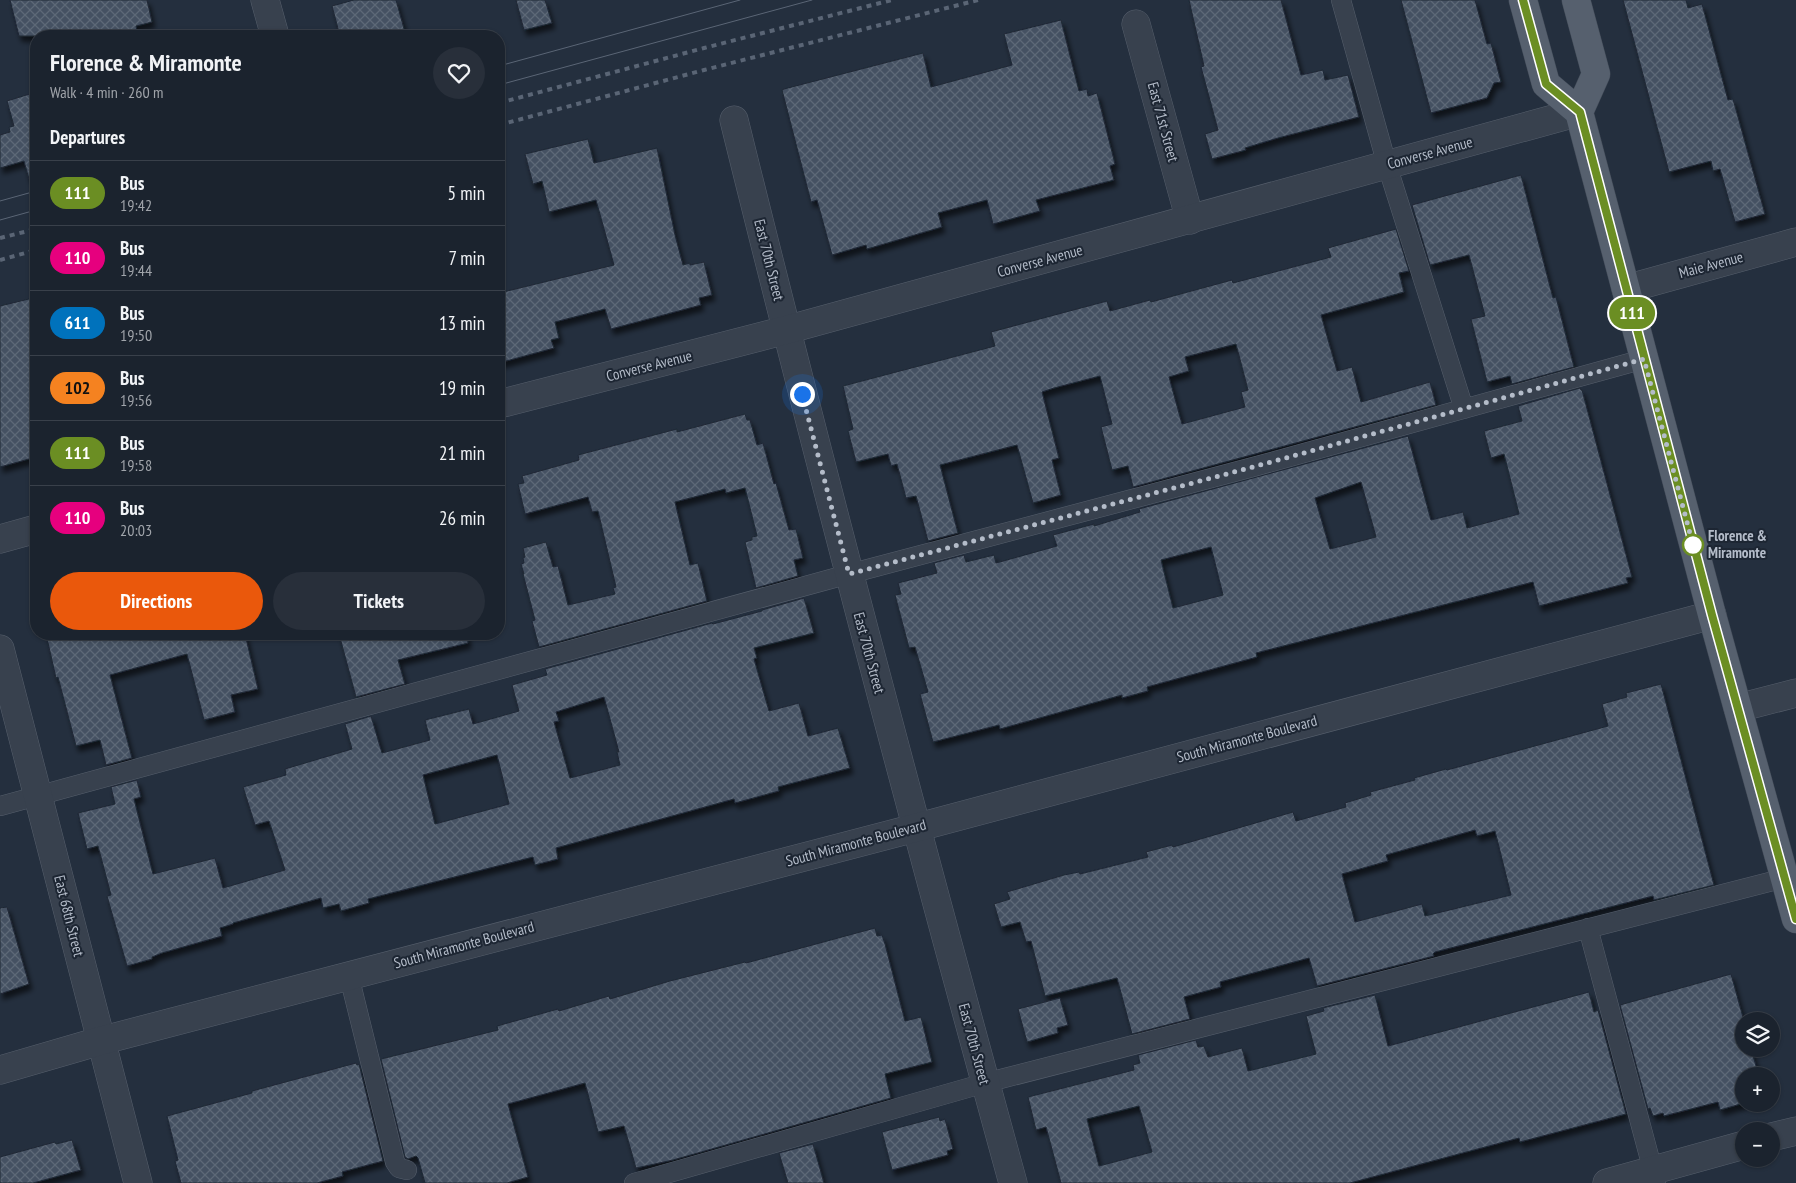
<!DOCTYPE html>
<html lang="en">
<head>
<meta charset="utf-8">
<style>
  body { margin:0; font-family:"PT Sans Narrow",sans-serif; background:#282f3a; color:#f1f3f6; height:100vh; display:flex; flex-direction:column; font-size:19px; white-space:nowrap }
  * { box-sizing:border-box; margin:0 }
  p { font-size:16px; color:#a0a4aa }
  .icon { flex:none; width:28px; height:28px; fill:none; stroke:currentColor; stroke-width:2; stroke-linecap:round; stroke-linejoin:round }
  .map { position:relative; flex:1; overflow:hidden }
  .side { position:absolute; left:30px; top:30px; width:475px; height:610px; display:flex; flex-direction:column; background:#1b232e; border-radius:20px; box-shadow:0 1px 4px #0004,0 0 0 1px #39404a }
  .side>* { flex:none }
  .badge { padding:0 10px; border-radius:16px; font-size:18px; line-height:32px }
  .tools { position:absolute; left:1735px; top:1012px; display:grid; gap:10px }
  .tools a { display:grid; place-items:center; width:45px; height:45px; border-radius:50%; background:#1b232e; box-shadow:0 1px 4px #0004,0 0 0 1px #39404a; font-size:25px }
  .you { position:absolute; width:25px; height:25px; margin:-12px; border:4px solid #fff; border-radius:50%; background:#1a73e8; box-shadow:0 0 0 8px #1a73e833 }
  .map>.badge { position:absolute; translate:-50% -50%; box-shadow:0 0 0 2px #fff }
  h2 { padding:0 20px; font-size:19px; line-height:45px }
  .round { display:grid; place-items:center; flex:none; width:52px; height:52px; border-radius:26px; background:#282f3a }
  .summary { display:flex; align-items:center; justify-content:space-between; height:85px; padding:0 20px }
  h1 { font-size:24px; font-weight:800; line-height:38px }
  .cta { display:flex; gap:10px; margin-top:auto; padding:10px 20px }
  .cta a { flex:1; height:58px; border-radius:30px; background:#ea580c; color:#fff; font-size:20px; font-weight:800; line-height:58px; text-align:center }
  .cta a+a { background:#282f3a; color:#f1f3f6 }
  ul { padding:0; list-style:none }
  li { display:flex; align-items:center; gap:15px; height:65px; padding:0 20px; border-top:1px solid #39404a }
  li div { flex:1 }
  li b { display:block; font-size:19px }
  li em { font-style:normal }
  li .badge { min-width:55px; font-weight:700; text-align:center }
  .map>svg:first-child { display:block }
  .building { fill:url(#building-cross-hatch); stroke:#1f2835; fill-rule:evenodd; filter:url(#shadow) }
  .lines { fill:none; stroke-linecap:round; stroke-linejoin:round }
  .service-casing { stroke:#565f6c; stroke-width:20 }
  .minor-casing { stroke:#565f6c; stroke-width:29 }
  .tertiary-casing { stroke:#565f6c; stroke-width:29 }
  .primary-casing { stroke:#414a57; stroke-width:29 }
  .service { stroke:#38414e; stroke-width:19 }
  .minor { stroke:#38414e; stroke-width:28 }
  .tertiary { stroke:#38414e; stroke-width:28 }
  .primary { stroke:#56606e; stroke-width:28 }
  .tram { stroke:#5a6575; stroke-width:1 }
  .rail { stroke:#5a6575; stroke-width:4; stroke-dasharray:5 5; stroke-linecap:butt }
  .line-casing { stroke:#fff; stroke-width:11 }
  .line { stroke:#6b8e23; stroke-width:8 }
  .walk { stroke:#b4bcc9; stroke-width:5; stroke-dasharray:0 9 }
  .stop-dot { fill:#fff; stroke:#6b8e23; stroke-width:2.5 }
  .labels { text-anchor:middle; stroke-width:4; stroke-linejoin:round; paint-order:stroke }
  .street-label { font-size:15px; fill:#b4bcc9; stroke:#1d2633 }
  .stop-label { font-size:15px; font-weight:bold; fill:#b4bcc9; stroke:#1d2633; text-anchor:start }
</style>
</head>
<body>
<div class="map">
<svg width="1796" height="1183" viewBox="0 0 1796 1183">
  <defs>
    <pattern id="building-cross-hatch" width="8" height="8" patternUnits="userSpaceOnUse" patternTransform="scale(1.25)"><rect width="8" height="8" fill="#455162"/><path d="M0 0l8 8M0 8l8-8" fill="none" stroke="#5d6877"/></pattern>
    <filter id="shadow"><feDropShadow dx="3" dy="5.5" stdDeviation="2.5" flood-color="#0009"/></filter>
  </defs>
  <rect width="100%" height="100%" fill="#242f3e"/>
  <!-- building -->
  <path class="building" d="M10 0H147L152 22 136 26 138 36H19Z
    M354 0H396L406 36H340L332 6Z
    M516 0H545L552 23 524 30Z
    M1189 0H1281L1301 75 1323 70 1325 80 1348 75 1359 117 1278 138 1245 148 1246 150 1212 159 1205 134 1218 130 1201 67 1204 66Z
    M1401 0H1475L1487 44 1491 43 1501 82 1494 83 1487 98 1431 113Z
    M1623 0H1686L1688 8 1702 4 1728 100 1733 99 1765 214 1735 222 1720 169 1713 171 1711 161 1669 172Z
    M1061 20 1079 91 1087 89 1088 96 1097 93 1115 164 1110 166 1114 180 1036 200 1040 211 993 224 987 200 938 213 942 227 867 249 866 245 832 255 817 200 811 202 782 90 784 89 923 53 931 87 1012 65 1004 34Z
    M36 92V178L29 179 24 161 0 168V135L10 132 9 127 14 126 7 101Z
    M588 139 594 163 657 148 675 235 683 265 690 263V265L704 262 712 295 699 298 701 305 611 329 605 309 555 322 559 338 551 340 554 348 499 363V293L614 265 596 200 549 212 542 181 533 184 525 154Z
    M1521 175 1553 298 1556 297 1574 367 1512 384 1510 376 1487 382 1471 319 1485 316 1469 255 1430 265 1412 205Z
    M1396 229 1409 271 1399 273 1404 292 1321 315 1337 371 1352 367 1361 402 1430 382 1436 405 1133 487 1128 466 1112 470 1101 427 1112 424 1100 376 1054 388 1042 392 1059 458 1052 460 1061 495 1033 503 1017 445 940 465 958 533 928 541 916 496 906 498 897 464 891 466 888 454 856 462 848 431 853 429 843 386 995 346 991 332 1107 301 1110 311 1150 300 1151 302 1232 280 1233 283 1331 257 1328 248ZM1236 344 1248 390 1241 392 1245 407 1182 424 1169 377 1189 371 1185 357Z
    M33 298 36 311V457L0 467V306Z
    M1580 388 1581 390H1582L1632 577 1626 578 1628 583 1539 606 1533 582 1256 653 1257 657 1147 687 1148 691 1122 698V695L1000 729 999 725 933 742 920 694 928 692 915 647 909 648 895 595 901 594 898 583 937 573 934 563 964 555 966 562 994 555 996 563 1057 546 1053 535 1094 524V526L1140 512 1139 509 1408 436 1431 520 1463 512 1467 528 1519 514 1504 454 1491 458 1484 431 1522 421 1518 406ZM1361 482 1376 537 1330 549 1315 498ZM1211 547 1223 595 1173 608 1161 560Z
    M745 414 747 420H750L757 445 763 443 774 484 776 483 789 530 796 529 803 558 794 560 798 576 756 588 745 542 752 540V537L757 536 745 488 726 493 725 489 675 502 690 565 698 563 707 601 539 647 532 621 535 620 523 574H524L521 564 524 563 523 558 525 557 523 548 546 542 553 567 558 566 568 605 615 594 613 588 616 587 598 511 592 512 588 497 525 514 518 484 524 483 522 476 579 460 578 455 677 429V432Z
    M804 598 814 633 754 648 757 658 754 659 769 711 799 703 808 736 838 728 850 768 778 787 779 791 735 803 734 799 556 848 558 859 535 865 533 857 368 899 369 903 341 911 339 904 323 908 321 898 233 923V924L220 928 222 936 162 953 152 957V959L127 966 107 896 111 895 98 846 87 849 78 813 115 804 111 787 137 780 141 797 134 799 153 874 215 858 223 888 285 870 269 821 255 825 243 787 286 775 285 769 352 749 345 724 371 716 382 753 430 740 425 720 469 709 473 724 519 711 512 685 547 675 545 669 712 623 713 624 762 611V610ZM604 697 619 752H617L620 765 570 778 554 722 559 721 556 712ZM497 755 509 804 435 824 423 775Z
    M46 634H245L258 689 231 695 235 712 204 720 187 654 110 675 132 758 106 765 100 740 76 746 58 677 56 678Z
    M339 634H467L468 643 398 660 405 684 356 697Z
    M1661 684 1714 885 1654 900 1653 896 1435 952 1433 954 1434 956 1317 986 1309 958 1220 982 1221 987 1184 997 1190 1019 1132 1034 1117 978 1045 996 1031 941 1026 942 1020 922 1001 927 994 904 1010 899 1007 892 1064 875 1079 872 1080 874 1148 857 1146 852 1172 845 1173 847 1293 812 1296 821 1346 807 1345 803 1371 795 1370 792 1415 780 1414 778 1446 769 1447 770 1608 726 1602 704 1627 697 1626 693ZM1475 830 1477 836 1495 831 1511 895 1425 916 1422 904 1355 922 1342 874 1388 861 1386 855Z
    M7 907 29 984 0 994V908Z
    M875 928 877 936 882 935 885 944 905 1021 921 1017 932 1062 885 1074 891 1098 673 1160 636 1168 624 1126 598 1132 585 1083 508 1104 528 1177 507 1183H425L418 1158 416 1156 408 1159 405 1157 381 1059 498 1030 497 1026 558 1009 559 1011 609 996 610 999 670 981 745 962 746 963Z
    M1731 974 1744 1021V1049H1751L1759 1076H1744V1103L1720 1110 1718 1102 1664 1116 1663 1113 1653 1116 1650 1108 1648 1109 1620 1005Z
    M1589 992 1594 1012 1598 1010 1626 1114 1520 1142 1519 1138 1350 1183H1061L1046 1127 1036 1130 1028 1097 1134 1070 1133 1065 1140 1063 1138 1055 1196 1040 1198 1047 1204 1046 1208 1057 1242 1048 1248 1071 1316 1054 1306 1016 1324 1011 1323 1008 1375 995 1388 1046ZM1139 1106 1152 1152 1099 1166 1087 1119Z
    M1060 998 1068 1025 1057 1028 1058 1033 1027 1042 1018 1009Z
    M356 1063 357 1065 359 1064 383 1161 342 1172 343 1176 317 1183H181L175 1161 178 1160 167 1116 252 1093V1091Z
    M939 1117 940 1121 945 1119 953 1149 947 1151 948 1155 892 1170 882 1132Z
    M72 1140 81 1170 33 1183H0V1157L55 1142 56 1144Z
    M813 1144 824 1183H788L779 1153Z"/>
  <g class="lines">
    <defs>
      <path id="service" d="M1341 0 1387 165 1464 409
        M0 806 849 574 1253 467 1644 359
        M1588 928 1656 1182
        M349 976 395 1162 399 1168 407 1170
        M634 1183 985 1083 1785 878"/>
      <path id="minor" d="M265 0 275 36
        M1136 24 1190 220
        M734 120C822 476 916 830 1013 1183
        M0 649 138 1183
        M1738 708 1796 693
        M1771 1137 1796 1131
        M1607 1183 1744 1145"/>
      <path id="tertiary" d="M1626 289 1796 242
        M499 404 786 330 1579 112
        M0 539 36 529
        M0 1070 100 1041 915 828 1712 615"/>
      <path id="primary" d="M1523 0 1546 84 1579 112 1712 615 1796 919
        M1576 0 1596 74 1579 112"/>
    </defs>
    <!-- service casing -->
    <use href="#service" class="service-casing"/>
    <!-- minor casing -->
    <use href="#minor" class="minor-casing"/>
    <!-- tertiary casing -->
    <use href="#tertiary" class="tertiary-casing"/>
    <!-- primary casing -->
    <use href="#primary" class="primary-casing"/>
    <!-- service -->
    <use href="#service" class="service"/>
    <!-- minor -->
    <use href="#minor" class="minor"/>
    <!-- tertiary -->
    <use href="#tertiary" class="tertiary"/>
    <!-- primary -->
    <use href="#primary" class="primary"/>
    <!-- tram -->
    <path class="tram" d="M499 66 740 0
      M499 85 812 0
      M0 201 36 191
      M0 220 36 210"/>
    <!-- rail -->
    <path class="rail" d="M499 103 704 48 892 0
      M499 125 704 70 978 0
      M0 238 36 229
      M0 260 36 250"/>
  </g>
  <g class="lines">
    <defs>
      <path id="line" d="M1523 0 1546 84 1580 112 1712 615 1796 919"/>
    </defs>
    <!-- line casing -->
    <use href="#line" class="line-casing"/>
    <!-- line -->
    <use href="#line" class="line"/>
    <!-- walk -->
    <path class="walk" d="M802 394 849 574 1253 467 1644 359 1693 545"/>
  </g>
  <!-- markers -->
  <circle class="stop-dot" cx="1693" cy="545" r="10"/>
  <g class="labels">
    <!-- street labels -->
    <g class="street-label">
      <text transform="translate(1163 122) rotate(75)" y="5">East 71st Street</text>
      <text transform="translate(1430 153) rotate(-15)" y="5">Converse Avenue</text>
      <text transform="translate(769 260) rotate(76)" y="5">East 70th Street</text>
      <text transform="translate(1040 261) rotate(-15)" y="5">Converse Avenue</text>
      <text transform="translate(1711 265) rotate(-15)" y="5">Maie Avenue</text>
      <text transform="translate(649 366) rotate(-14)" y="5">Converse Avenue</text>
      <text transform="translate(869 653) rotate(75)" y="5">East 70th Street</text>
      <text transform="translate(1247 739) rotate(-15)" y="5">South Miramonte Boulevard</text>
      <text transform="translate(856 843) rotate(-15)" y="5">South Miramonte Boulevard</text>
      <text transform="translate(69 916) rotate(76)" y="5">East 68th Street</text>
      <text transform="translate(464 945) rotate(-15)" y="5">South Miramonte Boulevard</text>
      <text transform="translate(974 1044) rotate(75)" y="5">East 70th Street</text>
    </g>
    <!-- stop labels -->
    <g class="stop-label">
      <text x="1708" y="541">Florence &amp;<tspan x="1708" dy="17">Miramonte</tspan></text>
    </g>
  </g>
</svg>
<div class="tools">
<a><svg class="icon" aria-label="layers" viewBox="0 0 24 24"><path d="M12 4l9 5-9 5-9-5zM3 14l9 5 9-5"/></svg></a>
<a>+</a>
<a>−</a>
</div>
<div class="you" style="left:802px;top:394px"></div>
<b class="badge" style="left:1632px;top:313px;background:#6b8e23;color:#fff">111</b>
<section class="side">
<div class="summary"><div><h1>Florence &amp; Miramonte</h1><p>Walk · 4 min · 260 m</p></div><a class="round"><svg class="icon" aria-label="heart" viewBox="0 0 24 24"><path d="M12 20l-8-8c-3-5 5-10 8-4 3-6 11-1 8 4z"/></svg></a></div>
<h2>Departures</h2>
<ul>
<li><span class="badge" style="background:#6b8e23;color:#fff">111</span><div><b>Bus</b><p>19:42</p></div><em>5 min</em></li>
<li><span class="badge" style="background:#e6007e;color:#fff">110</span><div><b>Bus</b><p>19:44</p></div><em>7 min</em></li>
<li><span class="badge" style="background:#0072bc;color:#fff">611</span><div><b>Bus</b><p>19:50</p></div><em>13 min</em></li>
<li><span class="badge" style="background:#f58220;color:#111">102</span><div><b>Bus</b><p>19:56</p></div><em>19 min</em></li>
<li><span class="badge" style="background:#6b8e23;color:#fff">111</span><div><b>Bus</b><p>19:58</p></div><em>21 min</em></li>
<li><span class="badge" style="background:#e6007e;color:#fff">110</span><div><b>Bus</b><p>20:03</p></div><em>26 min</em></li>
</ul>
<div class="cta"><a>Directions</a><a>Tickets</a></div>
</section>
</div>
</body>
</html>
